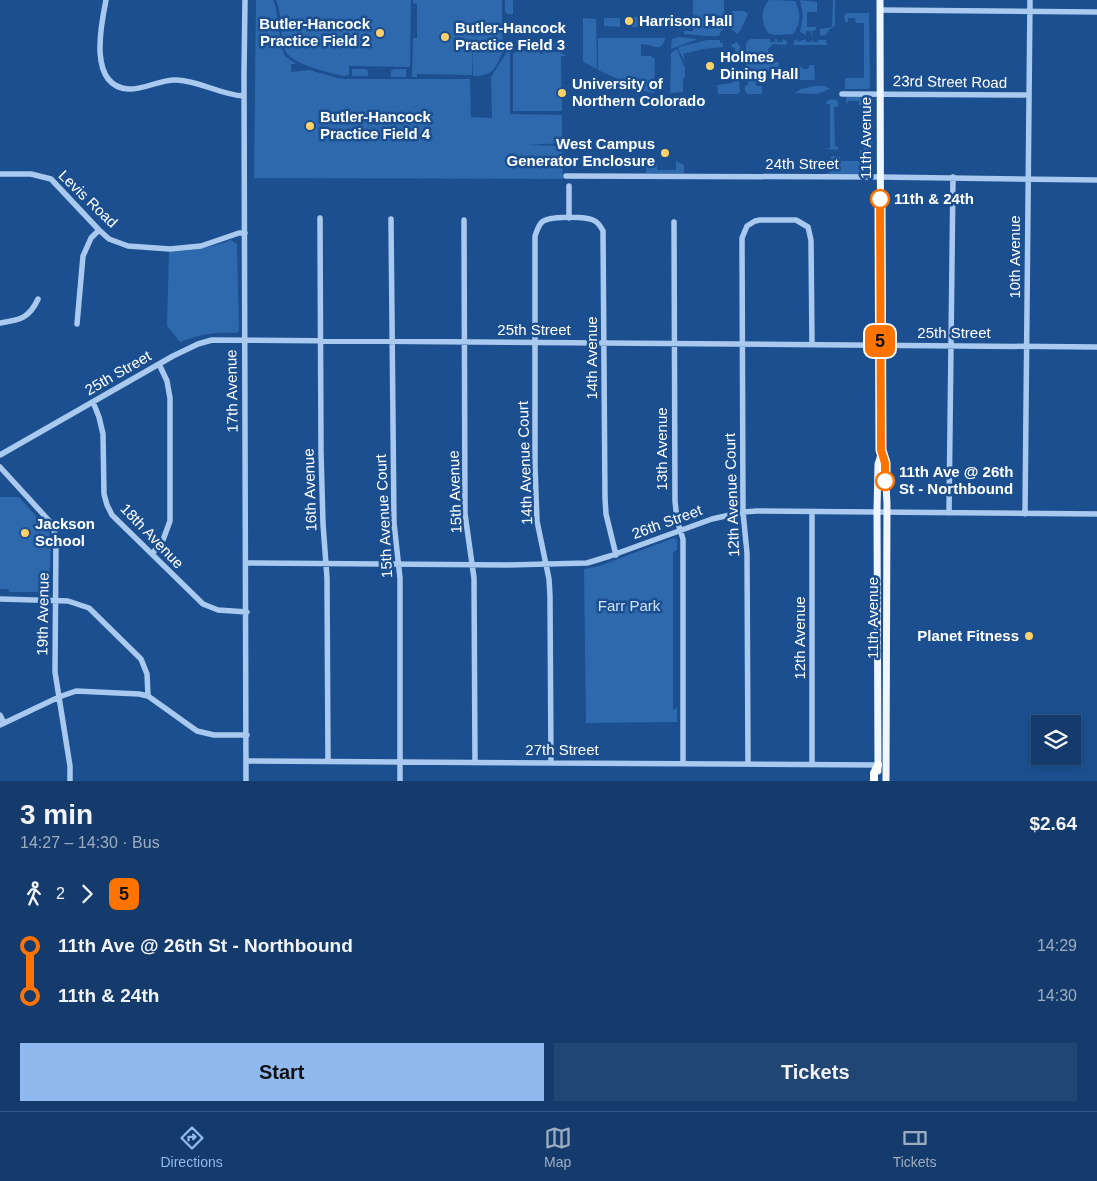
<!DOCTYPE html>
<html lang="en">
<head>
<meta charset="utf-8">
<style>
  body { margin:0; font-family:Arial,sans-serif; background:#214673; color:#f1f3f6; height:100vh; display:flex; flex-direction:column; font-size:19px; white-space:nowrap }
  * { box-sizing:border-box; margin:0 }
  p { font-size:16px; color:#9dadc1 }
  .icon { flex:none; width:28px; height:28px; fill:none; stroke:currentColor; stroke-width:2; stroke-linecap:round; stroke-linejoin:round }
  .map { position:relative; height:781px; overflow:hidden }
  .details { display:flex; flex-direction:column; background:#143b6b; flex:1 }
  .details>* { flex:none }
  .badge { padding:0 10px; border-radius:8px; font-size:18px; line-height:32px }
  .fabs { position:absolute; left:1031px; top:715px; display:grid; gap:10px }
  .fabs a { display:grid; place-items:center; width:50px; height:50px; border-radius:0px; background:#143b6b; box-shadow:0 2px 8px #0003,0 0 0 1px #33557e; font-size:25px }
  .map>.badge { position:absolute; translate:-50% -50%; box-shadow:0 0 0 2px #fff }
  .legs { display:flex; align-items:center; gap:8px; height:55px; padding:0 20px; font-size:16px }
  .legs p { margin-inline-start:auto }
  .summary { display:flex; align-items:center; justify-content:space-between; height:85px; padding:0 20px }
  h1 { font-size:28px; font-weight:700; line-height:38px }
  .button { display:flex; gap:10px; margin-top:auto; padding:10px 20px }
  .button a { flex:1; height:58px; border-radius:0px; background:#90b9f0; color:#111; font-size:20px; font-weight:700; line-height:58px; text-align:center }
  .button a+a { background:#214673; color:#f1f3f6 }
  ul { padding:0 20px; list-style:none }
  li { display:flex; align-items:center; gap:18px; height:50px; font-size:19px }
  li i { display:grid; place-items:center; width:8px; height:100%; margin:0 6px; background:currentColor }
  li i::after { content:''; width:12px; height:12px; margin:-6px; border:4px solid; border-radius:50%; background:#143b6b }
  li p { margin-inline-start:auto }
  li:first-child i { background:linear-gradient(#0000 50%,currentColor 0) }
  li:last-child i { background:linear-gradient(currentColor 50%,#0000 0) }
  .dock { display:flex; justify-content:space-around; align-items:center; height:70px; border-top:1px solid #33557e; background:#143b6b; font-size:14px; color:#9dadc1 }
  .dock a { display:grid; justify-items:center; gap:2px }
  .dock .active { color:#90b9f0 }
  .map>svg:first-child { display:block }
  .green { fill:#2e69ad }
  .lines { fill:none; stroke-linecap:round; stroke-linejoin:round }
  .minor { stroke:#a9c9ee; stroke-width:5.5 }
  .major { stroke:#f0f6ff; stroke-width:7 }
  .highway { stroke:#fff; stroke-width:8 }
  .line-1-casing { stroke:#fff; stroke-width:11 }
  .line-1 { stroke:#ff7300; stroke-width:8 }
  .poi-dot { fill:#ffd166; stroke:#1b4f8f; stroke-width:2 }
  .stop-1-dot { fill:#fff; stroke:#ff7300; stroke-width:2.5 }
  .labels { text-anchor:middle; stroke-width:5; stroke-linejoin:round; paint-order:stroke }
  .poi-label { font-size:15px; font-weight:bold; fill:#fff; stroke:#1b4f8f; text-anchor:start }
  .street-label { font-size:15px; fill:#fff; stroke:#1b4f8f }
  .stop-label { font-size:15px; font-weight:bold; fill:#fff; stroke:#1b4f8f; text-anchor:start }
  .park-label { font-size:15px; fill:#cfe3fa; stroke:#1b4f8f }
</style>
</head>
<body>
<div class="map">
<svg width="1097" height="781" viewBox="0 0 1097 781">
  <rect width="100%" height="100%" fill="#1b4f8f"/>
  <!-- green -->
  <path class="green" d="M256 0H273L275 4 282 49 285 56 296 64H291V72L310 70 337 78 346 79H470L471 117 492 118 491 77 508 50 510 52V114L562 115V143L527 145 562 146 563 179 254 178Z
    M276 0H411L410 67 349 66V75L344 76C330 73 290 64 285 50 279 34 283 16 276 0Z
    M413 0H502V34L505 48C495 66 496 76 473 76V43L472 75 417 74V77H412L413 38H417V4L413 3Z
    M505 0H513V14H507V12H505Z
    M693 0H724V29L721 31 719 36H706L684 34V31H693Z
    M769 0 795 1C801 12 801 24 793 34L774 35 768 33C761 21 760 11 769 0Z
    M800 0 817 2V12H807V27H816V30L812 31V35H811V31H806V35L800 32 803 16Z
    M833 0H835V26L829 30 826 35 820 36V29L832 27Z
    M732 11H744L748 14 741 30 737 34 733 30 730 29V15Z
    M847 13H869L870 87 868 89H845V78H864V23H856L855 18H848V22H845L844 16Z
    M632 17H639L648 27H632Z
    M583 18 596 19 597 69 583 62Z
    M604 18H620V27L604 26Z
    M679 37 696 39V40L671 49 672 39Z
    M598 38H665C662 55 650 43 641 44V56H651L655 59 654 93 644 91 598 70Z
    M751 39H770V42H775V39H777V42H782L783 39 787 41 786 45 773 44 768 49V57L773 62H779V71H756V86H762V94H748L745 91V86L748 85V73L745 72 746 45 747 41Z
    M797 39 798 42 806 39V42H811L813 39V42H818V40H826L827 45H794V41Z
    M707 40H720V43H723V47L703 49 683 54 686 64 678 49 679 47Z
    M736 41 740 46V61L739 62 732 60 735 59V48L732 47V44H735Z
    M546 43H558V48H518L541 45Z
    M677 49 685 68V78H683V92L670 93 671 53Z
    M518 51H540V54H543V52H559L567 56H561L562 111H513V54Z
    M799 65 803 69H808L810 65H814L815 80H799Z
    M352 69H366L368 71V76H352Z
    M394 69H406V77H391V71Z
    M733 80H739L740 92 737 94H718L717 85 732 83Z
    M814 86H825L830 89 817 94 794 93 801 89Z
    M848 96 868 97 864 127 863 105H859V101H848L846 105V98Z
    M831 99 837 100 839 106 834 107 835 146 839 147 837 150 826 149 830 148V104H826V102Z
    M869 106 872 111 873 169 866 127Z
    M864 128 870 155V174H825L831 172V156L840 157 841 161H859L860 150H864Z
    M657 160V170H676V161L684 165V173H646V165Z
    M231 240 237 244 239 331 236 333C214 332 201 334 180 342L167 326 169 252C191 250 211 248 231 240Z
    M0 497H19L48 530 51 537 49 591 48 592H9L8 589H0Z
    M674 538 677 540V550L673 552V710L677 708V722L586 723 584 569 599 566Z"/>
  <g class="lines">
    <!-- minor -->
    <path class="minor" d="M106 0C101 25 88 86 128 89 145 90 160 79 177 80 200 81 221 95 244 96
      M245 0 244 75 246 781
      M880 10 1097 12
      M842 94 1028 95
      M0 174H31L51 179 99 230 109 239 128 246 170 249 201 246 239 233H245
      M566 176 880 177 1097 180
      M569 186V218
      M320 218 321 452 323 524 327 578 328 761
      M391 219 394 523 400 578V781
      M464 220 465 514 474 578 475 762
      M674 222 675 501 677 520 683 539V763
      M0 323C19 320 29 319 38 299
      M77 324 83 256 91 238 99 230
      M93 402 99 417 103 434 104 494 107 505 112 515 203 604 218 610 247 612
      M0 455 173 356 198 344 212 340 1097 347
      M0 467 53 525 56 540 55 672 70 766V781
      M812 512V764
      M949 513 953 177
      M1025 514 1030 0
      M152 554 163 540 170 521V398L167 381 159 364
      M246 563 508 565 587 563 610 556 712 519 743 512 757 511 1097 514
      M0 599 68 601 89 608 141 659 147 674 148 696
      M0 715 4 723
      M0 725 59 697 76 691 139 694 148 696 197 731 214 735H247
      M247 761 878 765
      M551 763 550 596 549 579 537 521 535 466V236C537 231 538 226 542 222 549 216 584 216 593 220 598 222 601 227 603 231L605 498 606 514 616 555
      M748 764 747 553 743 512 742 238 747 226 755 221 760 220H796L808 227 811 240 812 344"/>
    <!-- major -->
    <path class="major" d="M881 455 885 463 887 504 886 781
      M878 771 877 511 878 464 881 455 880 0"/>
    <!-- highway -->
    <path class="highway" d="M874 781V773L878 765"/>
  </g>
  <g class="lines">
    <defs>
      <path id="line-1" d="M880 199 881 450 885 463V481"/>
    </defs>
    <!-- line-1 casing -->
    <use href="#line-1" class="line-1-casing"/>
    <!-- line-1 -->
    <use href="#line-1" class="line-1"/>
  </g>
  <!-- markers -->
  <g class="poi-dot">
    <circle cx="629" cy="21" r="5"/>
    <circle cx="380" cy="33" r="5"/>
    <circle cx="445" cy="37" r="5"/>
    <circle cx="710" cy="66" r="5"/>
    <circle cx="562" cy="93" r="5"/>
    <circle cx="310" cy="126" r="5"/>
    <circle cx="665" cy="153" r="5"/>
    <circle cx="25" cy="533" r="5"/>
    <circle cx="1029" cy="636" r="5"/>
  </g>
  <g class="stop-1-dot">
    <circle cx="880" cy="199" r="9"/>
    <circle cx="885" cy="481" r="9"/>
  </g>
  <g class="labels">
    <!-- poi labels -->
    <g class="poi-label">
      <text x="639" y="26">Harrison Hall</text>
      <text x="370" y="29" text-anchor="end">Butler-Hancock<tspan x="370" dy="17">Practice Field 2</tspan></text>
      <text x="455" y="33">Butler-Hancock<tspan x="455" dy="17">Practice Field 3</tspan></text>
      <text x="720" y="62">Holmes<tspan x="720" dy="17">Dining Hall</tspan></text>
      <text x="572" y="89">University of<tspan x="572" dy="17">Northern Colorado</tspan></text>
      <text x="320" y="122">Butler-Hancock<tspan x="320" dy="17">Practice Field 4</tspan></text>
      <text x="655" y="149" text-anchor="end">West Campus<tspan x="655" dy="17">Generator Enclosure</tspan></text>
      <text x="35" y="529">Jackson<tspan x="35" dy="17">School</tspan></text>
      <text x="1019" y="641" text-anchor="end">Planet Fitness</text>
    </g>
    <!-- street labels -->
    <g class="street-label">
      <text transform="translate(950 82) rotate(1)" y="5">23rd Street Road</text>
      <text transform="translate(866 138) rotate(-90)" y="5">11th Avenue</text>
      <text x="802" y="169">24th Street</text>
      <text transform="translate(88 199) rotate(44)" y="5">Levis Road</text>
      <text transform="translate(1015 257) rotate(-90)" y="5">10th Avenue</text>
      <text x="534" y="335">25th Street</text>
      <text x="954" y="338">25th Street</text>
      <text transform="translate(592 358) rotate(-90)" y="5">14th Avenue</text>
      <text transform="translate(118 373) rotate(-30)" y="5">25th Street</text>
      <text transform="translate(232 391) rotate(-91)" y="5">17th Avenue</text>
      <text transform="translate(662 449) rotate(-90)" y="5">13th Avenue</text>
      <text transform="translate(525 463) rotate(-92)" y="5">14th Avenue Court</text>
      <text transform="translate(310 490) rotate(-92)" y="5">16th Avenue</text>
      <text transform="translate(455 492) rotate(-92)" y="5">15th Avenue</text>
      <text transform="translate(732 495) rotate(-92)" y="5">12th Avenue Court</text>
      <text transform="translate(384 516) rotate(-93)" y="5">15th Avenue Court</text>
      <text transform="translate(667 522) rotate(-20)" y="5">26th Street</text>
      <text transform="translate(152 536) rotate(46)" y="5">18th Avenue</text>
      <text transform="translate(43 614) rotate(-89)" y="5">19th Avenue</text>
      <text transform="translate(873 618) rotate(-90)" y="5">11th Avenue</text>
      <text transform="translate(800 638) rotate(-90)" y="5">12th Avenue</text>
      <text x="562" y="755">27th Street</text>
    </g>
    <!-- stop labels -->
    <g class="stop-label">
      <text x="894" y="204">11th &amp; 24th</text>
      <text x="899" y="477">11th Ave @ 26th<tspan x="899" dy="17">St - Northbound</tspan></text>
    </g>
    <!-- park labels -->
    <g class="park-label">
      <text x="629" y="611">Farr Park</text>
    </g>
  </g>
</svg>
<div class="fabs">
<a><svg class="icon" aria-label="layers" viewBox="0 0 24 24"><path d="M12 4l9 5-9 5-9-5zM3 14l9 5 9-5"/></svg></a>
</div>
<b class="badge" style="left:880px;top:341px;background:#ff7300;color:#111">5</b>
</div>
<section class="details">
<div class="summary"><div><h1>3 min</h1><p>14:27 – 14:30 · Bus</p></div><b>$2.64</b></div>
<div class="legs"><svg class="icon" aria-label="walk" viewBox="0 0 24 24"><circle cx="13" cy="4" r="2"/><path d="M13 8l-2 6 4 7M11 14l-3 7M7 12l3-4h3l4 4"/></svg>2<svg class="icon" aria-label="forward" viewBox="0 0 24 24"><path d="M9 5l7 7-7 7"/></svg><b class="badge" style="background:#ff7300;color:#111">5</b></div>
<ul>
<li><i style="color:#ff7300"></i><b>11th Ave @ 26th St - Northbound</b><p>14:29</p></li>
<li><i style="color:#ff7300"></i><b>11th &amp; 24th</b><p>14:30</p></li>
</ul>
<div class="button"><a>Start</a><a>Tickets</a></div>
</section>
<nav class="dock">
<a class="active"><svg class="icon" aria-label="directions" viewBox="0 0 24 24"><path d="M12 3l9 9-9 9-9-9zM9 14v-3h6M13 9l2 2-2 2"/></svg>Directions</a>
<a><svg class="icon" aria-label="map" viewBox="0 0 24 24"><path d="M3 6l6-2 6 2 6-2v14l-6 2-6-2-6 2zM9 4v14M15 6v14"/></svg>Map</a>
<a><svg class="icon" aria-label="tickets" viewBox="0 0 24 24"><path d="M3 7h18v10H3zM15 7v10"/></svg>Tickets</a>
</nav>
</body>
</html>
